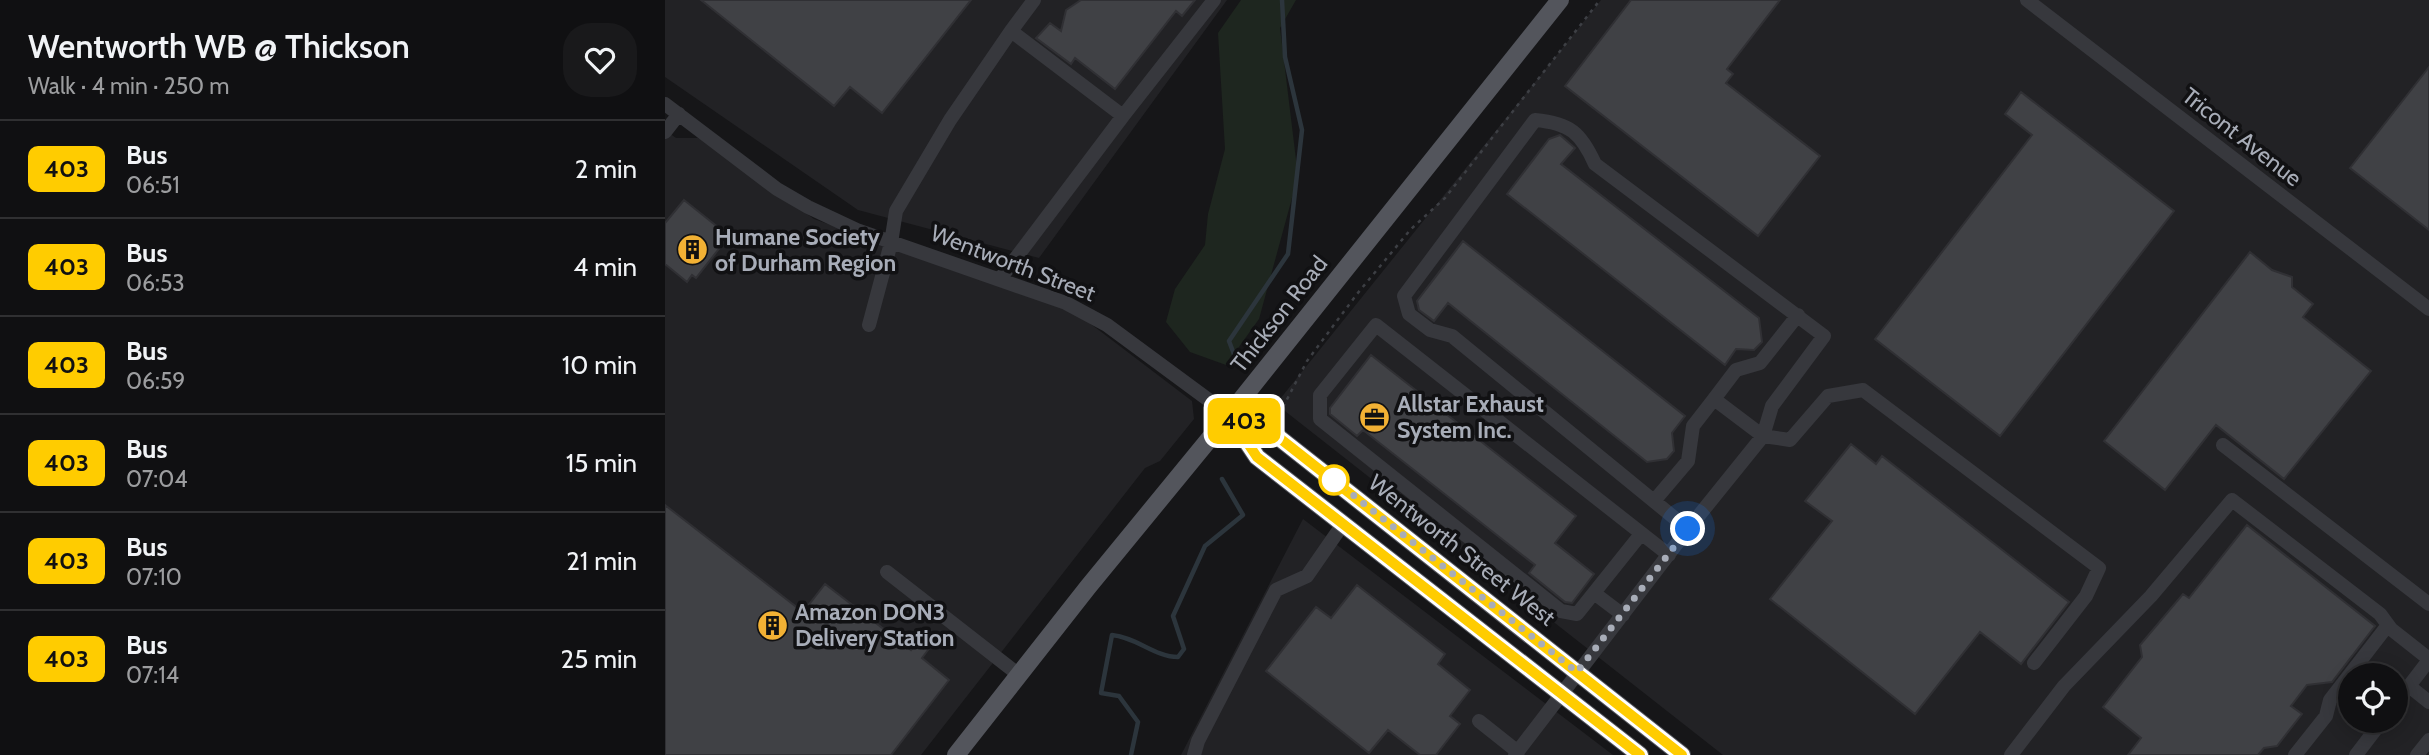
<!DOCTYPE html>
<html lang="en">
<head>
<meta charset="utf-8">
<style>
  body { margin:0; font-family:Cabin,sans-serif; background:#19191b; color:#f1f3f6; height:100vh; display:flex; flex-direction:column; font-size:26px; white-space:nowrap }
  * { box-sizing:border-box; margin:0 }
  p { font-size:23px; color:#9c9d9f }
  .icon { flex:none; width:38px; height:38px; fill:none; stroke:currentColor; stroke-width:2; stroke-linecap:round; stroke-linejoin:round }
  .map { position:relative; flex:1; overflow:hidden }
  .drawer { display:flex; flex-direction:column; background:#101012; width:665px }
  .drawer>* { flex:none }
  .badge { padding:0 14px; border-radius:10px; font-size:24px; line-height:46px }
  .tools { position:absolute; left:1673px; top:663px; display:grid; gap:14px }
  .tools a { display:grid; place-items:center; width:70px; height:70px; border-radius:50%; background:#101012; box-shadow:0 4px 18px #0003,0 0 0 2px #303032; font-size:35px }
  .you { position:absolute; width:35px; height:35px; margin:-18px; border:5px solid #fff; border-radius:50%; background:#1a73e8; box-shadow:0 0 0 10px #1a73e833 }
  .map>.badge { position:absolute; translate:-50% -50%; box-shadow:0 0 0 4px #fff }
  .round { display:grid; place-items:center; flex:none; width:74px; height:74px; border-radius:28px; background:#19191b }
  .head { display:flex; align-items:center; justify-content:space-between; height:119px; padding:0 28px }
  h1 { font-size:33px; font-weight:600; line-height:52px }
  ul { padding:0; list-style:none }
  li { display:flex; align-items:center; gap:21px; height:98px; padding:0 28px; border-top:2px solid #303032 }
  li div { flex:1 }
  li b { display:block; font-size:26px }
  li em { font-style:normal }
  li .badge { min-width:77px; font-weight:700; text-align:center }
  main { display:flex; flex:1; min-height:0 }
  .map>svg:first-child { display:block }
  .built { fill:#222225; fill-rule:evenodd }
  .green { fill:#1e261f }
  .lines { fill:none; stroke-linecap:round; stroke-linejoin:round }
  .stream { stroke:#2c353c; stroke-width:4.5 }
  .building { fill:#404145; stroke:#303034; stroke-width:2 }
  .path { stroke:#3d3f44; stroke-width:2.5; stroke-dasharray:3.5 5; stroke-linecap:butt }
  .minor { stroke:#37383d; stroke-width:14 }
  .major { stroke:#53555c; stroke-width:18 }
  .line-casing { stroke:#fff; stroke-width:16 }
  .line { stroke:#fc0; stroke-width:10 }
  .walk { stroke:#a8adb8; stroke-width:7; stroke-dasharray:0 12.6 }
  .stop-dot { fill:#fff; stroke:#fc0; stroke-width:3.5 }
  .labels { text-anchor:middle; stroke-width:7; stroke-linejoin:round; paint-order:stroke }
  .street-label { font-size:23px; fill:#a8adb8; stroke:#111113 }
  .poi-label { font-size:23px; font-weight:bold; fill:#a8adb8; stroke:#111113; text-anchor:start }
</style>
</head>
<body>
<main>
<section class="drawer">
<div class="head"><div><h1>Wentworth WB @ Thickson</h1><p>Walk · 4 min · 250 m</p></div><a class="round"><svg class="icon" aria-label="heart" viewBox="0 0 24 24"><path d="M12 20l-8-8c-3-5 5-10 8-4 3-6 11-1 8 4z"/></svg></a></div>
<ul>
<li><span class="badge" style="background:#fc0;color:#111">403</span><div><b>Bus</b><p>06:51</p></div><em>2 min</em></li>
<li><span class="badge" style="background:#fc0;color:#111">403</span><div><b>Bus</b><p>06:53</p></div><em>4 min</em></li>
<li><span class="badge" style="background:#fc0;color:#111">403</span><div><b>Bus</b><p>06:59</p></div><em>10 min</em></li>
<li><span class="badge" style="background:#fc0;color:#111">403</span><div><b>Bus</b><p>07:04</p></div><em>15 min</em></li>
<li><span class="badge" style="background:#fc0;color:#111">403</span><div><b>Bus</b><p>07:10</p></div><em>21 min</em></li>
<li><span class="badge" style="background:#fc0;color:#111">403</span><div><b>Bus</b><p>07:14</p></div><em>25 min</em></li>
</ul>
</section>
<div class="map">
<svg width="1764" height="755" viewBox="0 0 1764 755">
  <rect width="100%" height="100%" fill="#161618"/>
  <!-- built -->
  <path class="built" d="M0 0H562L374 258 193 210 0 77Z
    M936 0H1764V755H1058L611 404ZM1685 676H1731V721H1685Z
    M0 130 11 138H33L47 144 149 219 410 312 527 401 529 419 495 461 480 468 256 755H0Z
    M638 519 948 755H516Z"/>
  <!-- green -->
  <path class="green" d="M576 0H631L615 28 633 176 594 319 561 365 525 352 501 322 510 289 540 245 543 214 560 149 553 33Z"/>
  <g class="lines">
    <!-- stream -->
    <path class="stream" d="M570 357 564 341 623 254 637 130 620 57 617 0
      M466 755 473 722 454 696 436 693 447 635C471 637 490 657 513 657L519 649 508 616 540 546 578 515 557 479"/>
  </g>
  <!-- building -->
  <path class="building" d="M36 0H306L217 113 185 87 169 106Z
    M416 0H530L517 16 511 11 450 89 410 58 406 64 371 38 385 23 396 31 401 10Z
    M966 0H1115L1062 69 1068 74 1061 83 1155 156 1093 236 900 86Z
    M1764 67V230L1685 168Z
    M1356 92 1509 211 1335 436 1210 339 1367 135 1340 114Z
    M895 135 910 148 896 164 1094 318 1097 342 1089 350 1071 349 1060 365 842 194 884 139Z
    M19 200 64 236 31 278 27 275 22 282 0 264V223Z
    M798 241 1020 416 1007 433 1009 451 1002 459 982 462 783 303 769 321 754 310 752 301Z
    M1585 252 1607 270 1627 277V287L1648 304 1638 317 1706 371 1619 479 1551 425 1500 490 1439 441Z
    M706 355 911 516 890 543 929 574 907 603 900 602 864 573 870 565 698 430 692 436 665 414V408Z
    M1186 444 1211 464 1217 456 1404 602 1356 664 1315 632 1250 714 1105 599 1167 521 1140 501Z
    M0 505 138 612 160 584 246 650 256 637 266 646 257 658 284 680 226 755H0Z
    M1582 525 1710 626 1667 682 1642 685 1626 706 1637 714 1612 746 1599 748 1593 755H1463L1476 738 1438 707 1477 657 1475 645 1518 594 1524 598Z
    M692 585 780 654 773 664 805 690 785 716 795 724 771 755H755L723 730 704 753 601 671 651 607 666 618Z"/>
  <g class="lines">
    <!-- path -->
    <path class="path" d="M618 407 642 361 692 294 746 229 780 198 935 0"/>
    <!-- minor -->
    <path class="minor" d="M369 0 346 31 458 116 549 0
      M1362 0 1764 309
      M0 104 112 189 143 207 192 230 401 303 442 325 564 415
      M0 132 14 114
      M335 279 458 116
      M204 325 226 243 231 211 285 120 346 31
      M1049 399 1071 370 1095 363 1133 315
      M1558 445 1764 604
      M989 501 1023 461 1028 426 1049 399 1098 436 1125 440 1163 396 1198 390 1434 568 1421 596 1369 663
      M976 534 912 614 896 611 655 419V395L711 325 1004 555
      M222 572 354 675
      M929 593 958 615
      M1744 686 1764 702
      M1731 703 1764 660
      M814 721 853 752
      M529 755 533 741 611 590 642 576 678 524
      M850 755 1023 529 1098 436 1107 406 1159 336 930 164C916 133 905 123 870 120L739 296 744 314 765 330 787 336 1023 529
      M1346 755 1399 686 1486 596 1567 500 1715 614 1726 629 1764 659
      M1630 755 1661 716 1665 700 1723 625
      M1691 755 1717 721
      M1752 755 1764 740"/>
    <!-- major -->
    <path class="major" d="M564 415 608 433 1017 755
      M564 415 592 457 975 755
      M291 755 423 587 564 415 895 0"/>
  </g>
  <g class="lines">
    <defs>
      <path id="line" d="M975 755 592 457 564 415 608 433 1017 755"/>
    </defs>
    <!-- line casing -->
    <use href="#line" class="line-casing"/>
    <!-- line -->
    <use href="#line" class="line"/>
    <!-- walk -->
    <path class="walk" d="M669 480 912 672 1023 529"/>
  </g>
  <!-- icons -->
  <defs>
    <symbol id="building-disc" viewBox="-11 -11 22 22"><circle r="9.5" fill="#f2b134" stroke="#111113"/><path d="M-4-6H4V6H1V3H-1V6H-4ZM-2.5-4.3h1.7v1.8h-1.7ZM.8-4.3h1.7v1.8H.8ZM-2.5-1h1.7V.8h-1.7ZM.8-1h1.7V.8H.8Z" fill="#111"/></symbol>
    <symbol id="office-disc" viewBox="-11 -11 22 22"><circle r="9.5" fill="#f2b134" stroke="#111113"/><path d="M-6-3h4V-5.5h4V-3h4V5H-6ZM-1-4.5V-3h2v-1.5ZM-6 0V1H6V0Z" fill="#111"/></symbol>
  </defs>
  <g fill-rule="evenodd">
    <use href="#building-disc" x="10" y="232" width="35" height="35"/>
    <use href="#office-disc" x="692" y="400" width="35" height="35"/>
    <use href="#building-disc" x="90" y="608" width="35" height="35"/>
  </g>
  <!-- markers -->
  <circle class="stop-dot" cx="669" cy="480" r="14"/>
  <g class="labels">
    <!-- street labels -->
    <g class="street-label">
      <text transform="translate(1577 137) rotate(38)" y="8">Tricont Avenue</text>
      <text transform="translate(348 263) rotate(21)" y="8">Wentworth Street</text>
      <text transform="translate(614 314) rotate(-52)" y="8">Thickson Road</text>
      <text transform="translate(797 550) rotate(38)" y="8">Wentworth Street West</text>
    </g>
    <!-- poi labels -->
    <g class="poi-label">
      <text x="50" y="245">Humane Society<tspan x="50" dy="26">of Durham Region</tspan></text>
      <text x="732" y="412">Allstar Exhaust<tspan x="732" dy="26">System Inc.</tspan></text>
      <text x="130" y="620">Amazon DON3<tspan x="130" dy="26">Delivery Station</tspan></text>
    </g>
  </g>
</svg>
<div class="tools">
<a><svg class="icon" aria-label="locate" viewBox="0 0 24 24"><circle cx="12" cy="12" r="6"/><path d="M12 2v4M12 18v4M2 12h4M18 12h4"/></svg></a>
</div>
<div class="you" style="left:1023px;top:529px"></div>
<b class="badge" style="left:579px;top:421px;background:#fc0;color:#111">403</b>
</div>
</main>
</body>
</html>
